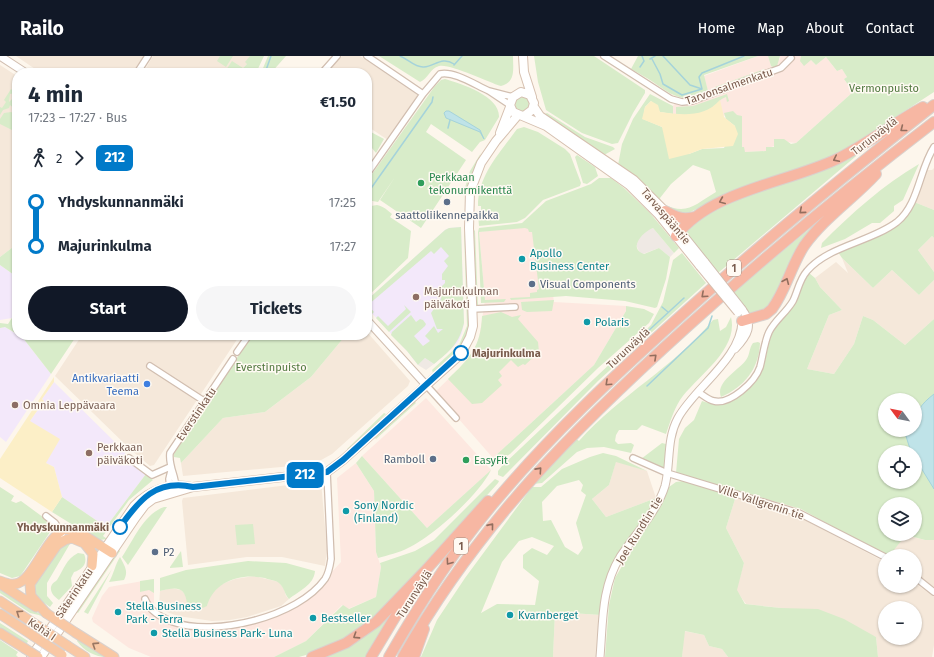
<!DOCTYPE html>
<html lang="en">
<head>
<meta charset="utf-8">
<style>
  body { margin:0; font-family:"Fira Sans",sans-serif; background:#f6f6f7; color:#1f2937; height:100vh; display:flex; flex-direction:column; font-size:15px; white-space:nowrap }
  * { box-sizing:border-box; margin:0 }
  p { font-size:13px; color:#747a83 }
  .icon { flex:none; width:22px; height:22px; fill:none; stroke:currentColor; stroke-width:2; stroke-linecap:round; stroke-linejoin:round }
  .map { position:relative; flex:1; overflow:hidden }
  .drawer { position:absolute; left:12px; top:12px; width:360px; height:272px; display:flex; flex-direction:column; background:#fff; border-radius:16px; box-shadow:0 1px 3px #0004 }
  .drawer>* { flex:none }
  .badge { padding:0 8px; border-radius:6px; font-size:14px; line-height:26px }
  .needle { width:26px; rotate:302deg }
  .controls { position:absolute; left:878px; top:337px; display:grid; gap:8px }
  .controls a { display:grid; place-items:center; width:44px; height:44px; border-radius:50%; background:#fff; box-shadow:0 1px 3px #0004; font-size:20px }
  .map>.badge { position:absolute; translate:-50% -50%; box-shadow:0 0 0 2px #fff }
  .legs { display:flex; align-items:center; gap:6px; height:44px; padding:0 16px; font-size:13px }
  .legs p { margin-inline-start:auto }
  .overview { display:flex; align-items:center; justify-content:space-between; height:68px; padding:0 16px }
  h1 { font-size:22px; font-weight:700; line-height:30px }
  .button { display:flex; gap:8px; margin-top:auto; padding:8px 16px }
  .button a { flex:1; height:46px; border-radius:24px; background:#111827; color:#fff; font-size:16px; font-weight:700; line-height:46px; text-align:center }
  .button a+a { background:#f6f6f7; color:#1f2937 }
  ul { padding:0 16px; list-style:none }
  li { display:flex; align-items:center; gap:14px; height:44px; font-size:15px }
  li i { display:grid; place-items:center; width:6px; height:100%; margin:0 5px; background:currentColor }
  li i::after { content:''; width:10px; height:10px; margin:-5px; border:3px solid; border-radius:50%; background:#fff }
  li p { margin-inline-start:auto }
  li:first-child i { background:linear-gradient(#0000 50%,currentColor 0) }
  li:last-child i { background:linear-gradient(currentColor 50%,#0000 0) }
  header { display:flex; align-items:center; gap:24px; box-sizing:border-box; height:56px; padding:0 20px; background:#111827; color:#fff }
  header strong { font-size:19px }
  nav { display:flex; gap:22px; margin-inline-start:auto; font-size:14px }
  .map>svg:first-child { display:block }
  .residential { fill:#f5e8da; fill-rule:evenodd }
  .commercial { fill:#fde8e0 }
  .industrial { fill:#efe9e4 }
  .education { fill:#f3e8fa }
  .green { fill:#d8ecc9; fill-rule:evenodd }
  .sand { fill:#fcefc7 }
  .water { fill:#bfe3e8; stroke:#a5d3da }
  .lines { fill:none; stroke-linecap:round; stroke-linejoin:round }
  .stream { stroke:#a5d3da; stroke-width:1.5 }
  .minor-casing { stroke:#d1beb0; stroke-width:8 }
  .tertiary-casing { stroke:#d1beb0; stroke-width:9 }
  .secondary-casing { stroke:#d6c0b0; stroke-width:10 }
  .trunk-casing { stroke:#dad1cd; stroke-width:11 }
  .motorway-casing { stroke:#dad1cd; stroke-width:12 }
  .minor { stroke:#fff; stroke-width:5.5 }
  .tertiary { stroke:#fff; stroke-width:7 }
  .secondary { stroke:#fff; stroke-width:8 }
  .trunk { stroke:#f9c8a4; stroke-width:9 }
  .motorway { stroke:#f7b7a3; stroke-width:10 }
  .tertiary-bridge-casing { stroke:#d1beb0; stroke-width:9; stroke-linecap:butt }
  .secondary-bridge-casing { stroke:#d6c0b0; stroke-width:10; stroke-linecap:butt }
  .trunk-bridge-casing { stroke:#dad1cd; stroke-width:11; stroke-linecap:butt }
  .tertiary-bridge { stroke:#fff; stroke-width:7 }
  .secondary-bridge { stroke:#fff; stroke-width:8 }
  .trunk-bridge { stroke:#f9c8a4; stroke-width:9 }
  .oneway { stroke:#936e5e }
  .oneway2 { stroke:#9a7763 }
  .line-1-casing { stroke:#fff; stroke-width:9 }
  .line-1 { stroke:#007ac9; stroke-width:6 }
  .leisure-dot { fill:#2e9e5b; stroke:#fffaf3; stroke-width:1.5 }
  .service-dot { fill:#5c6f8a; stroke:#fffaf3; stroke-width:1.5 }
  .culture-dot { fill:#0f9aa8; stroke:#fffaf3; stroke-width:1.5 }
  .education-dot { fill:#8d6e63; stroke:#fffaf3; stroke-width:1.5 }
  .stop-1-dot { fill:#fff; stroke:#007ac9; stroke-width:2 }
  .shop-dot { fill:#3f7fe0; stroke:#fffaf3; stroke-width:1.5 }
  .labels { text-anchor:middle; stroke-width:3; stroke-linejoin:round; paint-order:stroke }
  .shield { fill:#fffaf3; stroke:#a28b7f; stroke-width:1 }
  .shield-label { font-size:10px; font-weight:bold; fill:#7a5c4d }
  .street-label { font-size:11px; fill:#7a5c4d; stroke:#fffaf3 }
  .park-label { font-size:11px; fill:#537a41; stroke:#fffaf3 }
  .leisure-label { font-size:11px; fill:#27864d; stroke:#fffaf3; text-anchor:start }
  .service-label { font-size:11px; fill:#4e5e75; stroke:#fffaf3; text-anchor:start }
  .culture-label { font-size:11px; fill:#0d838f; stroke:#fffaf3; text-anchor:start }
  .education-label { font-size:11px; fill:#785e54; stroke:#fffaf3; text-anchor:start }
  .stop-label { font-size:11px; font-weight:bold; fill:#7a5c4d; stroke:#fffaf3; text-anchor:start }
  .shop-label { font-size:11px; fill:#366cbe; stroke:#fffaf3; text-anchor:end }
</style>
</head>
<body>
<header>
<strong>Railo</strong>
<nav><a>Home</a><a>Map</a><a>About</a><a>Contact</a></nav>
</header>
<div class="map">
<svg width="934" height="601" viewBox="0 0 934 601">
  <rect width="100%" height="100%" fill="#fdf6ec"/>
  <!-- residential -->
  <path class="residential" d="M16 0H146L134 17H41Z
    M153 0H255L241 14 231 17H143Z
    M342 0H360L419 40 388 84 367 70V17H327Z
    M0 9 17 20V188L0 201Z
    M934 112V154L914 146 926 114H932Z
    M932 180 934 182V216L918 194Z
    M842 202 873 232 892 214 919 239 934 224V263L905 289 873 264 863 260 854 288 834 318 807 313 829 259 842 254 820 231 815 222 836 206 848 217Z
    M367 276 410 325 408 330 332 398 314 408 183 420 181 407 223 362 265 356 311 321 346 279H367Z
    M82 279H240L154 409 150 410 131 394 55 320Z
    M616 405 647 415 656 442 606 461 592 443 609 429Z
    M321 425 327 494 325 510 282 501H247L188 509 182 445 183 442Z
    M736 440 799 461 885 506V530H915V527L934 541V589L932 601H878L876 581 781 552 746 548 736 534 744 507 726 472ZM885 552H915V582H885Z
    M905 479 925 484H934V531L915 517V500H889Z
    M254 520 279 526 284 533 286 540 289 543 281 550 247 561 230 564 212 565 178 560 167 556 159 550 160 535 171 532 181 534 186 539 207 550 209 540 215 533 222 528 235 523Z
    M555 556 601 559 598 601H553Z
    M684 575 704 579 709 590 722 593 728 601H682Z"/>
  <!-- commercial -->
  <path class="commercial" d="M758 0H768L771 10 780 3V0H801V2L811 4 816 9 826 1 837 15 842 13 847 21 844 23 853 36 796 87 787 86 771 91 766 95 744 96 742 91V60L644 58H672L673 50 678 42H687L708 35 704 20Z
    M543 168 554 246 626 250V255L594 309 493 402 435 336 466 306 476 291 479 283 485 244 479 176Z
    M426 342 491 414 427 472 362 400Z
    M356 407 374 435 376 496 381 511 376 541 348 553 342 549 306 585 274 601H151L129 592 93 566 92 562 102 540 109 531 154 523V552L171 567 182 571 215 574 234 571 254 568 283 557 329 519 341 506 337 422Z"/>
  <!-- industrial -->
  <path class="industrial" d="M653 172 674 197 670 201 659 192 643 198 640 197 637 191V184L645 174Z
    M425 302 434 308 426 314 418 309Z"/>
  <!-- education -->
  <path class="education" d="M461 171 464 267 462 277 458 286 451 293 434 308 425 302 418 309 407 295 367 252V244L445 174 449 172Z
    M0 209 17 221V254L12 262 0 264Z
    M5 271 23 282 51 318 6 386 0 381V272Z
    M54 326 125 396V401L146 418 106 471 62 441 54 411 46 407 30 365 44 345 42 343Z"/>
  <!-- green -->
  <path class="green" d="M220 0H233L226 11 217 5Z
    M250 0H264L256 17H224L232 5 243 12 247 8 245 6Z
    M268 0H286L271 17H261Z
    M379 0H513C513 13 516 26 501 30 488 26 449 7 439 10 430 12 428 23 420 26Z
    M534 0H594L645 34V37L633 57 618 87 612 88 582 77 546 54 538 26Z
    M638 0H758L704 19 708 35C684 49 673 40 653 26 646 21 638 17 631 13Z
    M768 0H780L777 10 775 12 771 10Z
    M801 0H934V36L851 90 825 103 736 134 684 159 669 153 663 148C688 160 695 148 716 136L710 115 693 109 671 128 660 142 661 146 640 125 618 109 622 88 633 63 650 38 673 50V58L660 56 651 45 645 51 643 63 662 71 689 98 702 93 724 92 735 70 726 63 724 57 733 55 737 59 742 60V91H744L745 96 766 95V91H774V83H784L791 88 796 87 853 36 844 23 847 21 842 13 837 15 826 1 816 9 811 4 804 10 800 5Z
    M765 13 763 16 715 32V31Z
    M445 23C462 28 500 40 499 61L485 84 480 86 472 96 431 68 426 76 466 104 421 172 380 144 395 121 378 146 367 144V125L435 30 441 24Z
    M11 33 15 37 10 38 9 46 16 39 17 40V55L10 49 9 52 3 54 0 59V51L2 52 6 46 4 44Z
    M727 38 729 45 727 46 726 41C718 44 717 49 711 53 701 59 687 60 676 58V51L693 50Z
    M515 48a7 7 0 1 1 14 0a7 7 0 1 1-14 0Z
    M11 56 17 59V79L13 77 14 75 0 68V63L4 57Z
    M547 57 585 81 613 91 615 93 604 99 543 59Z
    M524 71 538 76 565 93 570 98 581 127 580 130 543 144 525 162 517 166 479 170 478 158H481V150H478C478 119 500 97 517 73Z
    M369 75 384 83 376 97 367 86V77Z
    M868 90 718 217 683 173 708 155Z
    M481 97 467 135H464L470 115Z
    M577 99 595 111 598 120 587 128 583 127 575 101Z
    M919 108 903 144 894 150V155L880 167H872L845 183 821 192 822 187C852 157 883 129 919 108Z
    M599 122H611L624 132 650 157 679 192 674 197 653 172C644 175 627 192 644 198L659 192 670 201 666 223 657 251 655 252 625 245 566 240 511 244 510 242 530 241V237L537 236V234L539 233 532 176H529L528 173 525 172 479 176 485 244 506 243 504 246 481 247 478 176 479 172 522 167 546 145 591 128Z
    M914 146 934 154V182L932 180 918 194 934 216V224L919 239 892 214 873 232 842 202 838 196 902 165Z
    M377 149C385 151 387 154 392 158L390 161 411 175 408 202 367 241V153L371 150Z
    M830 156 774 245 765 254 749 258 733 236Z
    M461 171 464 267C459 288 450 295 434 308L425 302 418 309 407 295 391 279 392 276 411 259 416 266 420 263 423 264 426 268 425 270 414 280 423 290 430 285 425 280 434 270 438 277 443 273H437L431 257 441 243 442 230 445 227V224H442V218L448 210 444 205 449 200 441 191 434 198 431 195 368 249 374 256 372 258 367 252V244L445 174 449 172Z
    M464 174 467 190 470 271C464 292 450 303 433 317L432 314 459 289 467 270Z
    M474 174 475 175 478 250 475 247 473 194Z
    M17 188V221L0 209V201Z
    M682 197 706 227 598 325 503 421 498 419V415L502 410 651 269 663 246 673 204Z
    M809 217 815 222 820 231 842 254 829 259 807 313 834 318 854 288 863 260 873 264 905 289 934 263V484H925L906 479 889 500H886L801 453 676 417 679 383 685 372 694 364 702 345C730 355 751 336 762 312 767 302 767 290 771 279 776 267 788 259 795 247 800 237 803 226 809 217ZM885 344H915V374H885ZM885 396H915V426H885ZM885 448H915V478H885Z
    M554 244 552 255 527 256 522 254 521 246Z
    M404 249 411 256 389 276 376 262 378 260 388 270 406 253Z
    M626 250 644 253 654 258 649 267 598 312 510 398 498 406 493 402 594 309 626 255Z
    M17 254V278L5 271 0 272V267L8 268Z
    M501 256 512 261 521 259 518 263 538 286 539 296 525 309 523 308 518 311 511 304 499 316 502 320 498 324 502 329 482 347 472 348 448 323C469 303 481 291 482 260Z
    M731 261C739 294 697 320 680 344 673 355 670 367 666 378L642 369 637 374H619L616 379 615 385 618 388 631 387 634 389 631 397 604 391 587 392 577 396 542 427 533 428 575 382 579 385C620 339 674 311 713 264L718 263 720 275 726 271Z
    M18 279H77L51 318 23 282Z
    M252 279H346L311 321 265 356 223 362 181 407 180 402 174 401V398Z
    M758 286 760 287C759 313 744 331 721 341 715 326 739 314 746 304 750 299 749 292 753 287Z
    M414 345 416 347 376 383 375 382Z
    M384 357 386 358 348 394 347 393Z
    M662 387 666 388 664 413 641 403Z
    M603 397 616 400 647 415 616 406 609 429 592 443 606 461 656 442 655 447 608 518 604 529 601 559 555 556 553 601H421L437 564 465 522 532 431H541L562 413 590 401ZM579 424 583 429 581 435 586 439 576 467 583 492 578 499 565 491 551 464 543 465 542 446 557 430ZM532 481 554 490 547 499 532 492 523 499V512L539 525 535 549 497 548 481 557 502 506 519 485Z
    M362 400 427 472 491 414C479 439 432 481 408 492 399 497 388 499 378 502L376 496 374 435 356 407Z
    M146 418 153 424 129 444 103 480 107 483 100 484 94 482 52 456 62 441 106 471Z
    M495 423 499 425 498 427 401 535 381 556 352 579 319 595 299 601H274L306 585 343 549 349 553 376 541 381 511 380 507 415 495 434 484Z
    M683 425 736 440 726 472 744 507 737 534 745 548 781 552 818 553 844 563 876 581 878 601H728L722 593 709 590 704 579 685 575 682 601H605L609 549 615 522 669 431 676 426Z
    M0 431 14 440 11 445 16 447 21 445 51 467 50 476 23 516 20 520 12 522 0 517Z
    M164 451H167L128 509 122 501C134 483 144 458 164 451Z
    M253 468 255 488 237 489 235 469Z
    M71 486 47 527V540L53 547 50 551 33 539 35 523 62 489Z
    M118 493 120 495 78 557 75 555Z
    M181 495 183 511 170 512V511Z
    M78 497 84 498C88 507 83 513 74 516L71 522 72 530 59 544C55 541 50 537 51 531 52 527 55 526 57 524 64 513 66 503 78 497Z
    M120 501C124 509 129 515 124 524L109 526C114 517 115 509 120 501Z
    M248 505 286 507 315 515C314 529 299 535 289 543 284 538 285 532 279 527 276 524 269 524 265 522 241 517 214 525 207 550 199 554 195 554 187 548 185 530 176 531 160 535V522L186 514Z
    M112 513 88 558 84 556Z
    M154 523V537L149 534 140 536V525Z
    M0 532 43 560 30 557 0 537Z
    M397 550 367 601H320Z
    M0 567 28 585 26 589 0 572Z
    M78 583 107 601C95 601 84 595 77 585Z
    M0 584 18 596 16 599 18 601H0Z"/>
  <!-- sand -->
  <path class="sand" d="M720 44 724 61 735 70 738 78 733 90 702 93 689 98 669 103 662 71 642 63 645 51 651 45 658 49 660 56C682 59 704 62 720 44Z
    M54 321V326L42 343 44 345 30 365 60 383 46 407 54 411 62 441 52 456 0 422V403Z"/>
  <!-- water -->
  <path class="water" d="M446 55H449L480 74 484 83 480 76 446 62 444 57Z
    M934 338V433L915 402V396H911L905 377 907 374H915C915 356 920 349 934 338Z"/>
  <g class="lines">
    <!-- stream -->
    <path class="stream" d="M400 0C408 3 415 12 424 11 435 10 442 0 454 8
      M642 0 644 5
      M663 0 690 29 702 33
      M650 3 655 0
      M652 3 660 18 663 28 682 39 702 33 699 21 702 17 744 0
      M454 9 462 0
      M640 11 644 5
      M265 17 271 0
      M448 72 450 64
      M367 138 432 46 433 41
      M662 251 668 256
      M610 310 684 242
      M647 330 708 272 712 260"/>
    <defs>
      <path id="minor" d="M367 0 423 38
        M604 0 671 43 682 46 692 45 781 12 791 2
        M137 17 148 0
        M322 17 337 0
        M510 49 489 35 513 41
        M367 118 423 38 440 18C455 15 475 29 489 35
        M473 253 515 251
        M237 296 249 279
        M150 310 204 345
        M426 329 456 362
        M698 336C703 339 708 344 714 345 730 349 755 326 760 311 763 300 764 287 769 276 775 264 786 257 793 245 798 235 799 224 807 215 828 190 871 186 897 166 919 148 919 114 934 91
        M129 402 152 419 170 411
        M633 402 667 417 799 457 885 501
        M175 432C178 424 168 411 170 397L233 303
        M170 433 169 423 171 415
        M46 460 55 467 62 478
        M915 521 934 536
        M145 543C150 556 161 561 173 566 215 581 298 561 325 523 329 517 330 510 331 503L327 416"/>
      <path id="tertiary" d="M0 0 26 17
        M665 156 705 206
        M367 264 426 329
        M735 293C748 279 754 269 742 253
        M600 601C603 567 601 532 620 501 635 478 657 456 665 430 671 407 666 384 678 362 695 331 741 303 742 265"/>
      <path id="secondary" d="M523 0 524 16 532 41
        M534 51 540 60 634 124 665 155
        M524 60 532 54 534 47 530 39 521 36 513 41 510 49 513 56 546 70 629 129 659 159 700 210
        M500 77 510 51
        M31 601 134 450C149 434 171 426 192 431
        M41 601 136 461 145 449 153 443 193 431 327 416 343 404 461 298 470 281 473 270 469 172 470 136 481 107 496 85 518 59"/>
      <path id="trunk" d="M85 488 93 498 92 510
        M0 525C5 527 10 529 15 528 33 526 45 482 65 473L77 475 112 497
        M2 529 36 551
        M0 545 38 570
        M46 557 31 540 30 528 57 489 65 484 72 482 91 490
        M0 558 32 579
        M0 577 24 592
        M76 577 114 601
        M68 590 85 601"/>
      <path id="motorway" d="M665 155C676 161 682 164 694 161
        M676 180C711 134 787 127 837 103 867 88 894 67 923 51
        M742 265 766 258 772 253C786 234 791 210 804 190 824 162 853 143 876 118
        M312 601 346 587 376 566 425 515 488 445
        M371 601 406 543
        M389 601C421 545 456 491 498 442 552 378 613 321 675 265 759 189 846 118 934 49
        M403 601C478 468 575 372 688 270 767 199 849 131 934 66
        M414 601 424 573"/>
    </defs>
    <!-- minor casing -->
    <use href="#minor" class="minor-casing"/>
    <!-- tertiary casing -->
    <use href="#tertiary" class="tertiary-casing"/>
    <!-- secondary casing -->
    <use href="#secondary" class="secondary-casing"/>
    <!-- trunk casing -->
    <use href="#trunk" class="trunk-casing"/>
    <!-- motorway casing -->
    <use href="#motorway" class="motorway-casing"/>
    <!-- minor -->
    <use href="#minor" class="minor"/>
    <!-- tertiary -->
    <use href="#tertiary" class="tertiary"/>
    <!-- secondary -->
    <use href="#secondary" class="secondary"/>
    <!-- trunk -->
    <use href="#trunk" class="trunk"/>
    <!-- motorway -->
    <use href="#motorway" class="motorway"/>
    <defs>
      <path id="tertiary-bridge" d="M705 206 742 253"/>
      <path id="secondary-bridge" d="M700 210 738 256"/>
      <path id="trunk-bridge" d="M46 557 76 577
        M38 570 68 590
        M32 579 62 599
        M24 592 38 601"/>
    </defs>
    <!-- tertiary-bridge casing -->
    <use href="#tertiary-bridge" class="tertiary-bridge-casing"/>
    <!-- secondary-bridge casing -->
    <use href="#secondary-bridge" class="secondary-bridge-casing"/>
    <!-- trunk-bridge casing -->
    <use href="#trunk-bridge" class="trunk-bridge-casing"/>
    <!-- tertiary-bridge -->
    <use href="#tertiary-bridge" class="tertiary-bridge"/>
    <!-- secondary-bridge -->
    <use href="#secondary-bridge" class="secondary-bridge"/>
    <!-- trunk-bridge -->
    <use href="#trunk-bridge" class="trunk-bridge"/>
  </g>
  <!-- one-way arrows -->
  <defs><path id="oneway-chevron" d="M-2-3.5L2.5 0L-2 3.5" fill="none" stroke-width="1.6" stroke-linecap="round" stroke-linejoin="round"/></defs>
  <g class="oneway">
    <use href="#oneway-chevron" transform="translate(903 73) rotate(142)"/>
    <use href="#oneway-chevron" transform="translate(836 103) rotate(154)"/>
    <use href="#oneway-chevron" transform="translate(722 145) rotate(157)"/>
    <use href="#oneway-chevron" transform="translate(802 155) rotate(140)"/>
    <use href="#oneway-chevron" transform="translate(786 225) rotate(-67)"/>
    <use href="#oneway-chevron" transform="translate(704 239) rotate(138)"/>
    <use href="#oneway-chevron" transform="translate(654 301) rotate(-43)"/>
    <use href="#oneway-chevron" transform="translate(608 327) rotate(137)"/>
    <use href="#oneway-chevron" transform="translate(539 414) rotate(-48)"/>
    <use href="#oneway-chevron" transform="translate(491 470) rotate(-51)"/>
    <use href="#oneway-chevron" transform="translate(449 506) rotate(126)"/>
    <use href="#oneway-chevron" transform="translate(356 580) rotate(147)"/>
  </g>
  <g class="oneway2">
    <use href="#oneway-chevron" transform="translate(19 557) rotate(-146)"/>
    <use href="#oneway-chevron" transform="translate(95 589) rotate(-147)"/>
  </g>
  <g class="lines">
    <defs>
      <path id="line-1" d="M120 471C139 444 156 423 193 431L327 416 343 404 461 297"/>
    </defs>
    <!-- line-1 casing -->
    <use href="#line-1" class="line-1-casing"/>
    <!-- line-1 -->
    <use href="#line-1" class="line-1"/>
  </g>
  <!-- markers -->
  <g class="leisure-dot">
    <circle cx="421" cy="127" r="4"/>
    <circle cx="466" cy="404" r="4"/>
  </g>
  <g class="service-dot">
    <circle cx="447" cy="146" r="4"/>
    <circle cx="532" cy="228" r="4"/>
    <circle cx="433" cy="403" r="4"/>
    <circle cx="155" cy="496" r="4"/>
  </g>
  <g class="culture-dot">
    <circle cx="522" cy="203" r="4"/>
    <circle cx="587" cy="266" r="4"/>
    <circle cx="346" cy="455" r="4"/>
    <circle cx="118" cy="556" r="4"/>
    <circle cx="510" cy="559" r="4"/>
    <circle cx="313" cy="562" r="4"/>
    <circle cx="154" cy="577" r="4"/>
  </g>
  <g class="education-dot">
    <circle cx="416" cy="241" r="4"/>
    <circle cx="15" cy="349" r="4"/>
    <circle cx="89" cy="397" r="4"/>
  </g>
  <g class="stop-1-dot">
    <circle cx="461" cy="297" r="7"/>
    <circle cx="120" cy="471" r="7"/>
  </g>
  <circle class="shop-dot" cx="147" cy="328" r="4"/>
  <g class="labels">
    <!-- shield labels -->
    <g class="shield">
      <rect x="727" y="204" width="14" height="16" rx="3"/>
      <rect x="454" y="482" width="14" height="16" rx="3"/>
    </g>
    <g class="shield-label">
      <text x="734" y="216">1</text>
      <text x="461" y="494">1</text>
    </g>
    <!-- street labels -->
    <g class="street-label">
      <text transform="translate(729 30) rotate(-19)" y="4">Tarvonsalmenkatu</text>
      <text transform="translate(874 80) rotate(-38)" y="4">Turunväylä</text>
      <text transform="translate(666 160) rotate(50)" y="4">Tarvaspääntie</text>
      <text transform="translate(628 292) rotate(-43)" y="4">Turunväylä</text>
      <text transform="translate(196 358) rotate(-56)" y="4">Everstinkatu</text>
      <text transform="translate(761 446) rotate(18)" y="4">Ville Vallgrenin tie</text>
      <text transform="translate(639 474) rotate(-58)" y="4">Joel Rundtin tie</text>
      <text transform="translate(74 537) rotate(-56)" y="4">Säterinkatu</text>
      <text transform="translate(414 538) rotate(-57)" y="4">Turunväylä</text>
      <text transform="translate(42 573) rotate(34)" y="4">Kehä I</text>
    </g>
    <!-- park labels -->
    <g class="park-label">
      <text x="884" y="36">Vermonpuisto</text>
      <text x="271" y="315">Everstinpuisto</text>
    </g>
    <!-- leisure labels -->
    <g class="leisure-label">
      <text x="429" y="125">Perkkaan<tspan x="429" dy="13">tekonurmikenttä</tspan></text>
      <text x="474" y="408">EasyFit</text>
    </g>
    <!-- service labels -->
    <g class="service-label">
      <text x="447" y="163" text-anchor="middle">saattoliikennepaikka</text>
      <text x="540" y="232">Visual Components</text>
      <text x="425" y="407" text-anchor="end">Ramboll</text>
      <text x="163" y="500">P2</text>
    </g>
    <!-- culture labels -->
    <g class="culture-label">
      <text x="530" y="201">Apollo<tspan x="530" dy="13">Business Center</tspan></text>
      <text x="595" y="270">Polaris</text>
      <text x="354" y="453">Sony Nordic<tspan x="354" dy="13">(Finland)</tspan></text>
      <text x="126" y="554">Stella Business<tspan x="126" dy="13">Park - Terra</tspan></text>
      <text x="518" y="563">Kvarnberget</text>
      <text x="321" y="566">Bestseller</text>
      <text x="162" y="581">Stella Business Park- Luna</text>
    </g>
    <!-- education labels -->
    <g class="education-label">
      <text x="424" y="239">Majurinkulman<tspan x="424" dy="13">päiväkoti</tspan></text>
      <text x="23" y="353">Omnia Leppävaara</text>
      <text x="97" y="395">Perkkaan<tspan x="97" dy="13">päiväkoti</tspan></text>
    </g>
    <!-- stop labels -->
    <g class="stop-label">
      <text x="472" y="301">Majurinkulma</text>
      <text x="109" y="475" text-anchor="end">Yhdyskunnanmäki</text>
    </g>
    <!-- shop labels -->
    <g class="shop-label">
      <text x="139" y="326">Antikvariaatti<tspan x="139" dy="13">Teema</tspan></text>
    </g>
  </g>
</svg>
<div class="controls">
<a><svg class="needle" viewBox="-14 -14 28 28"><path d="M0-13l5 13h-10z" fill="#e53935"/><path d="M0 13l5-13h-10z" fill="#747a83"/></svg></a>
<a><svg class="icon" aria-label="locate" viewBox="0 0 24 24"><circle cx="12" cy="12" r="6"/><path d="M12 2v4M12 18v4M2 12h4M18 12h4"/></svg></a>
<a><svg class="icon" aria-label="layers" viewBox="0 0 24 24"><path d="M12 4l9 5-9 5-9-5zM3 14l9 5 9-5"/></svg></a>
<a>+</a>
<a>−</a>
</div>
<b class="badge" style="left:305px;top:419px;background:#007ac9;color:#fff">212</b>
<section class="drawer">
<div class="overview"><div><h1>4 min</h1><p>17:23 – 17:27 · Bus</p></div><b>€1.50</b></div>
<div class="legs"><svg class="icon" aria-label="walk" viewBox="0 0 24 24"><circle cx="13" cy="4" r="2"/><path d="M13 8l-2 6 4 7M11 14l-3 7M7 12l3-4h3l4 4"/></svg>2<svg class="icon" aria-label="forward" viewBox="0 0 24 24"><path d="M9 5l7 7-7 7"/></svg><b class="badge" style="background:#007ac9;color:#fff">212</b></div>
<ul>
<li><i style="color:#007ac9"></i><b>Yhdyskunnanmäki</b><p>17:25</p></li>
<li><i style="color:#007ac9"></i><b>Majurinkulma</b><p>17:27</p></li>
</ul>
<div class="button"><a>Start</a><a>Tickets</a></div>
</section>
</div>
</body>
</html>
